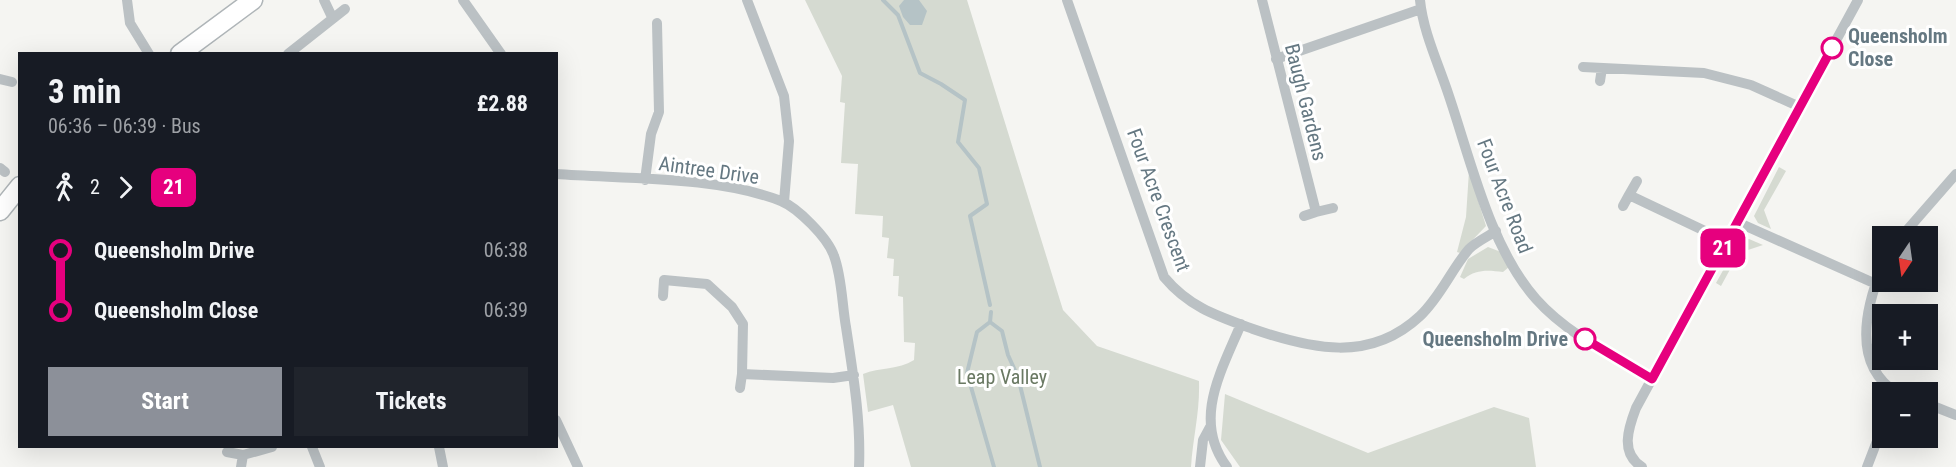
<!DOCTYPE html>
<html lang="en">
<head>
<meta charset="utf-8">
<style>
  body { margin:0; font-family:"Roboto Condensed",sans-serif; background:#20242c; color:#f1f3f6; height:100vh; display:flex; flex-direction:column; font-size:22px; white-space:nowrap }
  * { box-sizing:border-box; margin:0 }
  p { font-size:20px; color:#9ea1a6 }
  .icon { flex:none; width:33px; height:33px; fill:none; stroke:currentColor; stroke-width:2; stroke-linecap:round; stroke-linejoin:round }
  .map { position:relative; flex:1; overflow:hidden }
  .details { position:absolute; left:18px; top:52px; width:540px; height:396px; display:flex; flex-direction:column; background:#171b24; border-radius:0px; box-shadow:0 6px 24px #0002 }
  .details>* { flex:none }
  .badge { padding:0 12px; border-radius:9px; font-size:21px; line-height:39px }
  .needle { width:39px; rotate:193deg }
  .controls { position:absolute; left:1872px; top:226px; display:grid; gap:12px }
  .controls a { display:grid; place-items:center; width:66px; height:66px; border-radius:0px; background:#171b24; box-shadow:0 6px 24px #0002; font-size:30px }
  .map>.badge { position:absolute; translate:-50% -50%; box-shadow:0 0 0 3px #fff }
  .legs { display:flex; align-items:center; gap:9px; height:66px; padding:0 30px; font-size:20px }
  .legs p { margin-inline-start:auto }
  .overview { display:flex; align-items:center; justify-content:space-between; height:102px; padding:0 30px }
  h1 { font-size:33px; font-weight:700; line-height:45px }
  .primary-button { display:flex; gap:12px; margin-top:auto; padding:12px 30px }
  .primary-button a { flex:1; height:69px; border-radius:0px; background:#8c9099; color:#fff; font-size:24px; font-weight:700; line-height:69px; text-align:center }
  .primary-button a+a { background:#20242c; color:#f1f3f6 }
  ul { padding:0 30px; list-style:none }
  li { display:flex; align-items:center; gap:21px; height:60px; font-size:22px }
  li i { display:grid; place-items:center; width:9px; height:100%; margin:0 8px; background:currentColor }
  li i::after { content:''; width:15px; height:15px; margin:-8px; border:4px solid; border-radius:50%; background:#171b24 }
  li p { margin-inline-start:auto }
  li:first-child i { background:linear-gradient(#0000 50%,currentColor 0) }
  li:last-child i { background:linear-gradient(currentColor 50%,#0000 0) }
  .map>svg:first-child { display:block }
  .green { fill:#d5dad1 }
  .water { fill:#b5c3c6 }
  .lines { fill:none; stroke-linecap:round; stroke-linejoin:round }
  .stream { stroke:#b5c3c6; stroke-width:4 }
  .primary-casing { stroke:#afb5b8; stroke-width:21 }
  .minor { stroke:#bbc1c4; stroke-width:10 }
  .primary { stroke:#fff; stroke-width:18 }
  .line-1-casing { stroke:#fff; stroke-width:14 }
  .line-1 { stroke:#e6007e; stroke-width:9 }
  .stop-1-dot { fill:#fff; stroke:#e6007e; stroke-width:3 }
  .labels { text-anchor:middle; stroke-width:6; stroke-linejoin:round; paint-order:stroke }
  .stop-label { font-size:20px; font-weight:bold; fill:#657882; stroke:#fff; text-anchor:start }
  .street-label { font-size:20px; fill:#657882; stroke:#fff }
  .park-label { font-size:20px; fill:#6a7963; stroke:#fff }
</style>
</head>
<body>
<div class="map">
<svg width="1956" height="467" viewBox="0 0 1956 467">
  <rect width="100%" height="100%" fill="#f5f5f2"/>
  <!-- green -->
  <path class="green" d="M805 0H967L1063 310 1097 346 1199 381C1200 413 1193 436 1191 467H911L893 405 868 412 863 374C880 367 898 370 914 360L915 343 904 342 903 297 898 296 899 276H893L894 259 887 258 889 238 882 237 883 216 855 214 858 164 841 163 845 103 840 102 842 76Z
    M1779 167 1786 171 1764 210 1771 229 1758 223 1754 216Z
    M1469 171 1486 226 1460 253 1457 252 1466 217Z
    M1749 239 1763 245 1739 253 1721 286 1716 283 1740 240Z
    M1488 247 1501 252 1509 267 1503 272C1488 270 1476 269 1464 279L1460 277 1468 259Z
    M1225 394 1368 453 1494 407 1529 418 1536 467H1240L1221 440Z"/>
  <!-- water -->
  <path class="water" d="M904 0H919L927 11 922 25H910L903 17 899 6Z"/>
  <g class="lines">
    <!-- stream -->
    <path class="stream" d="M883 0 898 15 920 73 941 84 965 100 958 142 979 168 987 204 970 216 990 305
      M991 312 990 322 977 332 967 373 994 467
      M990 322 1002 331 1008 355 1018 377 1040 467"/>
    <defs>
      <path id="primary" d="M180 54 253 0
        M0 211 20 186"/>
    </defs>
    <!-- primary casing -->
    <use href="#primary" class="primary-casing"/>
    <!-- minor -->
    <path class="minor" d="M127 0 130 23 149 54
      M324 0 332 17
      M463 0 501 54
      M747 0 784 96 789 141 784 202
      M1067 0 1164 277C1189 307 1217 316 1253 329 1311 349 1370 363 1420 316 1441 296 1451 270 1469 249 1476 242 1487 237 1496 231
      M1262 0 1316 212 1333 208
      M1420 0C1423 32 1439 65 1449 96 1471 161 1490 247 1536 299 1567 334 1613 356 1652 379
      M288 54 345 9
      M1276 59 1421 9
      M1583 67 1704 73 1751 85 1800 107
      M0 79 12 82
      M1600 81 1602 68
      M0 168 5 172
      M556 174C626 179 717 176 781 201 798 208 828 238 834 256 842 277 842 305 846 327 853 374 861 420 859 467
      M645 180 651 134 659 112 657 23
      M1629 195 1637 181
      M1623 206 1629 195 1726 241
      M1304 216 1316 212
      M1737 222 1876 284
      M1901 237 1956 174
      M1882 267C1865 309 1852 365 1897 393
      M663 296 664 280 707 284 732 307 743 324 742 374
      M740 388 742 374 833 378 854 375
      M1928 404 1956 415
      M556 420 578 467
      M312 447 320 467
      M439 447 443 467
      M227 452 243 455 272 447
      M241 467 243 455
      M1200 467 1203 440 1210 427
      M1227 467C1192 420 1221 372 1241 324
      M1642 467C1620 453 1628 429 1636 408L1858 0
      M1867 467 1882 428"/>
    <!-- primary -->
    <use href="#primary" class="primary"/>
  </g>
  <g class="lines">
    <defs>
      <path id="line-1" d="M1585 339 1652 379 1832 48"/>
    </defs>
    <!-- line-1 casing -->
    <use href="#line-1" class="line-1-casing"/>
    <!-- line-1 -->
    <use href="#line-1" class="line-1"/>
  </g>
  <!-- markers -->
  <g class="stop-1-dot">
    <circle cx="1832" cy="48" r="10"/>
    <circle cx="1585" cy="339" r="10"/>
  </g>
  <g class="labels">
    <!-- stop labels -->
    <g class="stop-label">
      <text x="1848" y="43">Queensholm<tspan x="1848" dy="23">Close</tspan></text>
      <text x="1568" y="346" text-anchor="end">Queensholm Drive</text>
    </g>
    <!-- street labels -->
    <g class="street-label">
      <text transform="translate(1306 102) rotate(76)" y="7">Baugh Gardens</text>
      <text transform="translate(709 170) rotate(8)" y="7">Aintree Drive</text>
      <text transform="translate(1505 196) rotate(69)" y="7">Four Acre Road</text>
      <text transform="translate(1159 200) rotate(70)" y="7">Four Acre Crescent</text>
    </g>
    <!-- park labels -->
    <g class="park-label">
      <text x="1002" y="384">Leap Valley</text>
    </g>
  </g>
</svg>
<div class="controls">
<a><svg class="needle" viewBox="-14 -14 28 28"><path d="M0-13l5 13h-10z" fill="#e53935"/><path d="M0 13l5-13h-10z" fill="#9ea1a6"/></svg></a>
<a>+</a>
<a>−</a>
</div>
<b class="badge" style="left:1723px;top:248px;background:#e6007e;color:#fff">21</b>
<section class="details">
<div class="overview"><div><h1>3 min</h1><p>06:36 – 06:39 · Bus</p></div><b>£2.88</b></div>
<div class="legs"><svg class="icon" aria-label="walk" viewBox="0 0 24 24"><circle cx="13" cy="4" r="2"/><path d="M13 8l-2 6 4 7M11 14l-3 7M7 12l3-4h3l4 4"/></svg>2<svg class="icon" aria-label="forward" viewBox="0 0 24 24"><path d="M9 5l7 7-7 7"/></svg><b class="badge" style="background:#e6007e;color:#fff">21</b></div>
<ul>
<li><i style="color:#e6007e"></i><b>Queensholm Drive</b><p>06:38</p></li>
<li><i style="color:#e6007e"></i><b>Queensholm Close</b><p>06:39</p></li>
</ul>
<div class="primary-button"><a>Start</a><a>Tickets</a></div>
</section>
</div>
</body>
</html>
